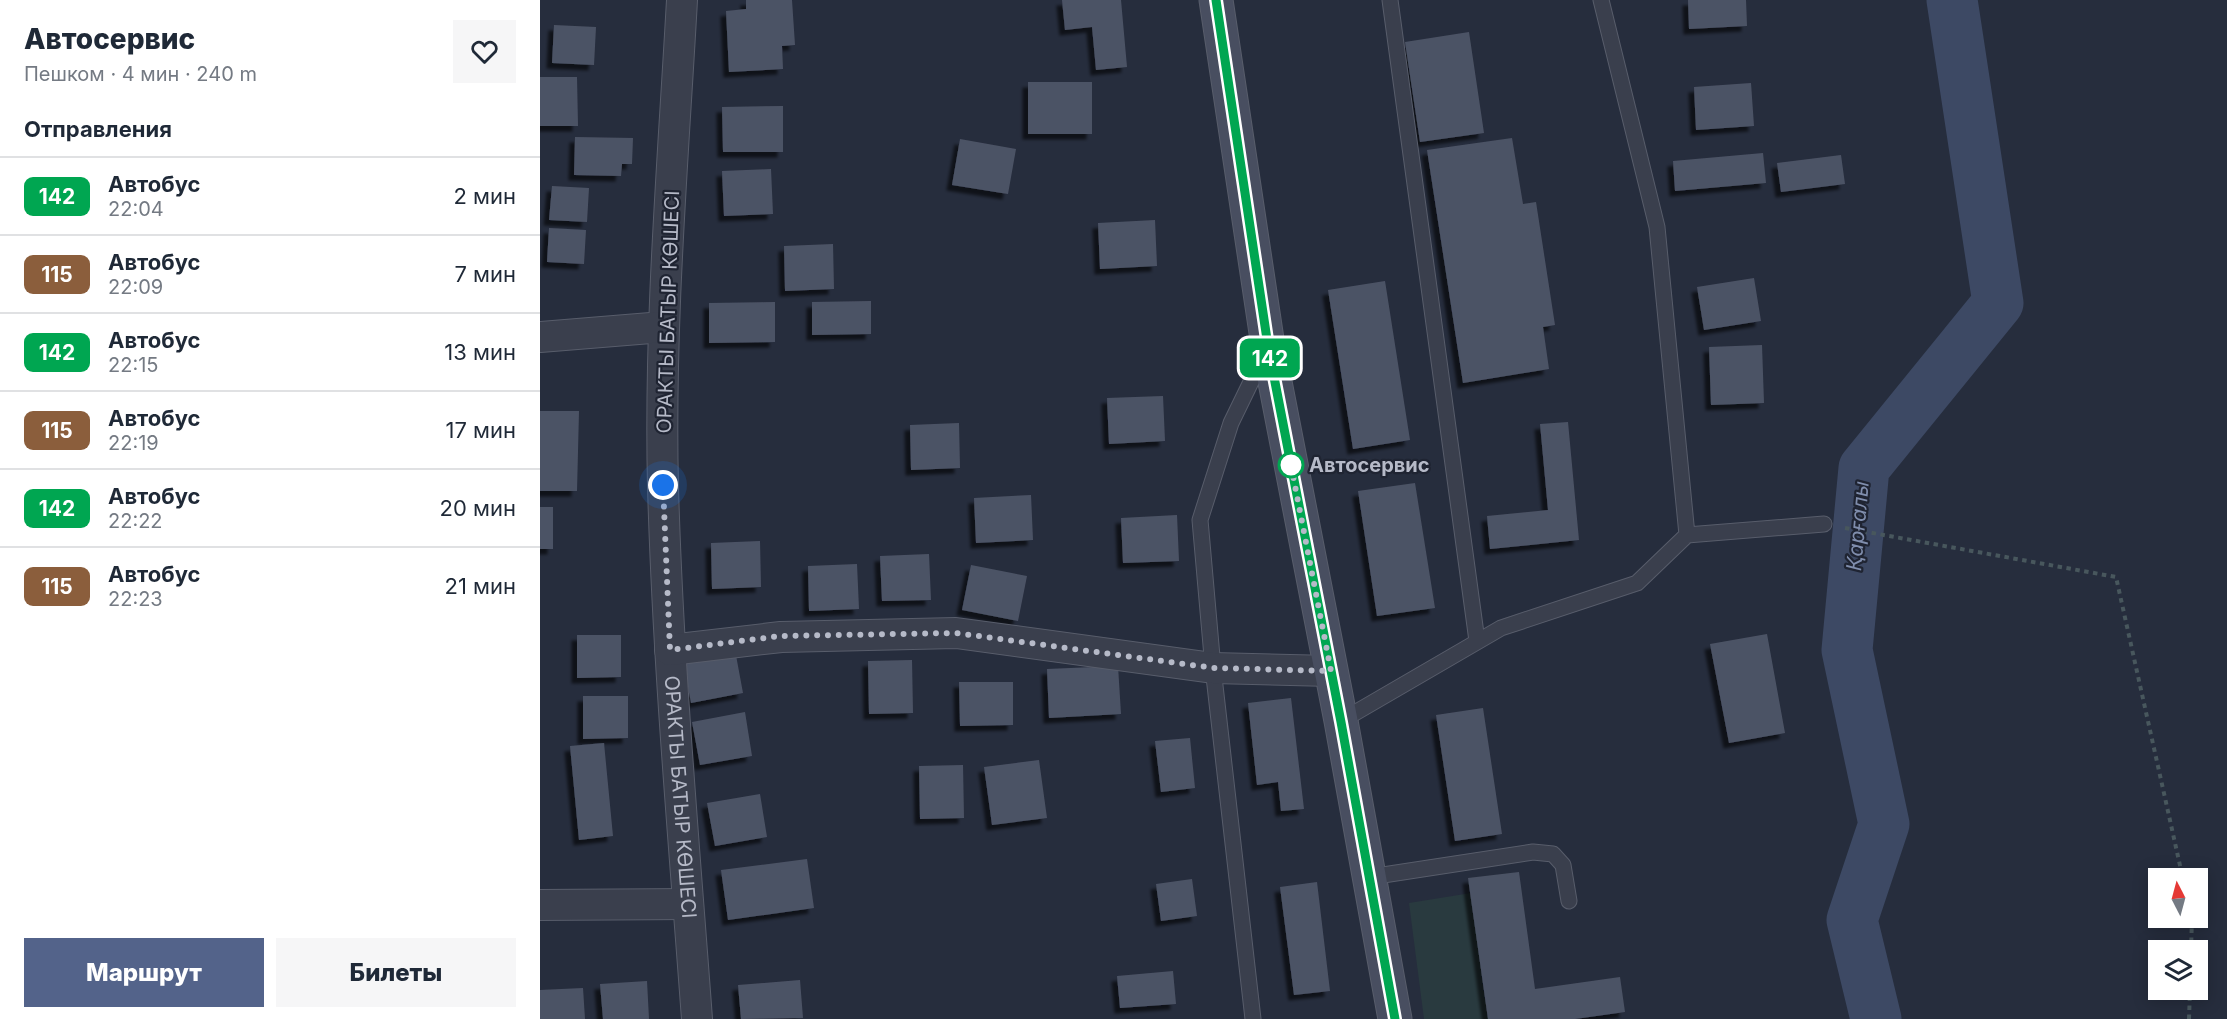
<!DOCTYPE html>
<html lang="ru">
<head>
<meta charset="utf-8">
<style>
  body { margin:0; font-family:Inter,sans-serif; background:#f6f6f7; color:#1f2937; height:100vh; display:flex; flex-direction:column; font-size:22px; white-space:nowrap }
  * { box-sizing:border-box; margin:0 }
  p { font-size:20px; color:#747a83 }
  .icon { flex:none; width:33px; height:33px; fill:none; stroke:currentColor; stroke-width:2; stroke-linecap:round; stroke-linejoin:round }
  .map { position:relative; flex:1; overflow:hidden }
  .sheet { display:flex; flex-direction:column; background:#fff; width:540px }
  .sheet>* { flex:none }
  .badge { padding:0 12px; border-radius:9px; font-size:21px; line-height:39px }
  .needle { width:39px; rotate:354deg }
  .controls { position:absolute; left:1608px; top:868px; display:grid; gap:12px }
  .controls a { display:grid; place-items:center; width:60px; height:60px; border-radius:0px; background:#fff; box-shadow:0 3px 15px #0003; font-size:30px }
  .you { position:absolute; width:30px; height:30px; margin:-15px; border:4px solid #fff; border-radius:50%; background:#1a73e8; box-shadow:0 0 0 9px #1a73e833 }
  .map>.badge { position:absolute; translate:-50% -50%; box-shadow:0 0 0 3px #fff }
  h2 { padding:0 24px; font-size:22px; line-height:54px }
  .round { display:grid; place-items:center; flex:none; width:63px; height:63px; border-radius:0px; background:#f6f6f7 }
  .overview { display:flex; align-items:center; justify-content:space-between; height:102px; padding:0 24px }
  h1 { font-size:28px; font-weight:800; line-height:45px }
  .button { display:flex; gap:12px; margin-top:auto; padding:12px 24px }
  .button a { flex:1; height:69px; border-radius:0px; background:#53638a; color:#fff; font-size:24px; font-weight:800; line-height:69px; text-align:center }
  .button a+a { background:#f6f6f7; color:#1f2937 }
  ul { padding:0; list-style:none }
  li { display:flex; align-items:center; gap:18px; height:78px; padding:0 24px; border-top:2px solid #e0e1e3 }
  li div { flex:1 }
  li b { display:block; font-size:22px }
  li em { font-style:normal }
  li .badge { min-width:66px; font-weight:700; text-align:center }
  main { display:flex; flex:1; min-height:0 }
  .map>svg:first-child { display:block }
  .green { fill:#293a3f }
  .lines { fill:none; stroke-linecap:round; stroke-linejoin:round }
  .river { stroke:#3d4964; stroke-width:51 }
  .building { fill:#4c5365; filter:url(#shadow) }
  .service-casing { stroke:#585d6b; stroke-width:17 }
  .minor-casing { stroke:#585d6b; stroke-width:32 }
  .secondary-casing { stroke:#585d6b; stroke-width:35 }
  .path { stroke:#48575d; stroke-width:4; stroke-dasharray:4.5 4.5; stroke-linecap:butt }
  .service { stroke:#3a3f4d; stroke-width:15 }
  .minor { stroke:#3a3f4d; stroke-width:30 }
  .secondary { stroke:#484e60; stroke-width:33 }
  .line-casing { stroke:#fff; stroke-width:14 }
  .line { stroke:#00a651; stroke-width:9 }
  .walk { stroke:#b6bac8; stroke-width:6; stroke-dasharray:0 10.8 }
  .stop-dot { fill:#fff; stroke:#00a651; stroke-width:3 }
  .labels { text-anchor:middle; stroke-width:4.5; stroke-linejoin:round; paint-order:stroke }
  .street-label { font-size:20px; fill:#b6bac8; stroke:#1f2432 }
  .stop-label { font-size:20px; font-weight:bold; fill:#b6bac8; stroke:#1f2432; text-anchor:start }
  .water-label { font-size:21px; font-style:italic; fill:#808ead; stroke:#1f2432 }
</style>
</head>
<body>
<main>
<section class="sheet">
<div class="overview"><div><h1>Автосервис</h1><p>Пешком · 4 мин · 240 m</p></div><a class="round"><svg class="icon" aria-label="heart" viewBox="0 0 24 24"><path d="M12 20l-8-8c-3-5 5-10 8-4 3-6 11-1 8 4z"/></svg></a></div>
<h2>Отправления</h2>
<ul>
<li><span class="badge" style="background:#00a651;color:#fff">142</span><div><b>Автобус</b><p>22:04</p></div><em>2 мин</em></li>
<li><span class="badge" style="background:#8b5e3c;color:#fff">115</span><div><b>Автобус</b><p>22:09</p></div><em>7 мин</em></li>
<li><span class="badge" style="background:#00a651;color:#fff">142</span><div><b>Автобус</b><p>22:15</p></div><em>13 мин</em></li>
<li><span class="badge" style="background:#8b5e3c;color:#fff">115</span><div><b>Автобус</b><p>22:19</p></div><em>17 мин</em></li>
<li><span class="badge" style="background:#00a651;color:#fff">142</span><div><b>Автобус</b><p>22:22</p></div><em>20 мин</em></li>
<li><span class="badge" style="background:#8b5e3c;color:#fff">115</span><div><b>Автобус</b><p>22:23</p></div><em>21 мин</em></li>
</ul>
<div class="button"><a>Маршрут</a><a>Билеты</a></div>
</section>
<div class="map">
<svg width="1687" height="1019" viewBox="0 0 1687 1019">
  <defs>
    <filter id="shadow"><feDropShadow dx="-5.5" dy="5.5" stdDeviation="1.5" flood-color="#0009"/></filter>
  </defs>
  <rect width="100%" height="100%" fill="#262d3d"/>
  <!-- green -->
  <path class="green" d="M931 893 948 1019H884L869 903Z"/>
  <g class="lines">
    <!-- river -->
    <path class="river" d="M1336 1019 1312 920 1344 824 1307 650 1324 468 1458 303 1412 0"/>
  </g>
  <!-- building -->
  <path class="building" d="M206 0H252L255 45 242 46 243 69 189 72 186 11 206 9Z
    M522 0H581L587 67 556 70 552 27 525 30Z
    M1148 0H1206L1207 26 1149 29Z
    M14 25 56 27 54 65 12 63Z
    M929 32 944 133 880 142 865 42Z
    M0 77H37L38 126H0Z
    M488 82H552V134H488Z
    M1211 83 1214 126 1156 130 1154 87Z
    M243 106V152H183L182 107Z
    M35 137 93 138 92 164H82L81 176 34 175Z
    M972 138 983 204 996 202 1015 325 1003 327 1009 369 923 383 887 150Z
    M420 139 476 149 468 194 412 185Z
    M1223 153 1226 183 1135 191 1133 161Z
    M1301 155 1305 184 1241 192 1237 163Z
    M231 169 233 214 184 216 182 171Z
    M12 186 49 188 47 222 9 220Z
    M615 220 617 266 560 269 558 223Z
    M9 228 46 230 44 264 7 262Z
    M293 244 294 289 245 291 244 246Z
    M1214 278 1221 321 1164 330 1157 287Z
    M845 281 870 440 813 449 788 290Z
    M331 301V334L272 335V302Z
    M235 302V342L169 343V303Z
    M1222 345 1224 403 1171 405 1169 347Z
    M623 396 625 441 569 444 567 398Z
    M0 411H39L37 491H0Z
    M1028 422 1039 540 950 549 947 516 1008 510 1000 424Z
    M419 423 420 468 371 470 370 425Z
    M875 483 895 608 837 616 818 491Z
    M491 495 493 540 436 543 434 498Z
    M0 507H13V549H0Z
    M637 515 639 561 583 563 581 518Z
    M220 541 221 587 172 589 171 543Z
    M389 554 391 600 342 601 340 556Z
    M317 564 319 609 269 611 268 566Z
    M431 565 487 576 478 621 422 610Z
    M1227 634 1245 733 1189 743 1170 644Z
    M37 635H81V677L37 678Z
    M195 650 203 693 151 703 143 660Z
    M372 660 373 713 329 714 328 661Z
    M578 666 581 714 509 718 507 669Z
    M419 682H473V725L420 726Z
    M43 696H88V738L43 739Z
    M751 698 764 809 741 811 738 782 717 785 708 703Z
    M943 708 962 834 915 841 896 715Z
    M205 712 212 756 160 765 152 722Z
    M650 738 655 788 621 792 615 741Z
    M64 743 73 836 39 840 30 746Z
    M499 760 507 818 452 825 444 767Z
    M423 765 424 818 380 819 379 766Z
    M220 794 227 837 175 846 167 803Z
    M267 859 274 908 188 920 181 870Z
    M979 872 995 989 1080 977 1085 1012 1035 1019H948L928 878Z
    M652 879 657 916 621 921 616 884Z
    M777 882 790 991 754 995 740 887Z
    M633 971 636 1004 580 1008 577 976Z
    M260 980 263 1018 201 1019 198 985Z
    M107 981 109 1019H63L60 984Z
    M43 988 45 1019H0V990Z"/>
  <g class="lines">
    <defs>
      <path id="service" d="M850 0 937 641
        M1147 535 1284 524
        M801 721 961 628 1097 583 1147 535 1117 227 1061 0
        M830 877 993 852 1013 854 1023 865 1029 901
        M713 1019 673 668 660 520 691 423 725 353"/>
      <g id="minor">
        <path id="s1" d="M142 0C133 162 119 324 123 487 128 665 144 842 157 1019"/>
        <path d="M0 337 123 327"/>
        <path d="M130 650 241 637 416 633 673 668 791 671"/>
        <path d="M0 905 148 904"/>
      </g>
      <path id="secondary" d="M676 0 728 346 801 721 855 1019"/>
    </defs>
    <!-- service casing -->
    <use href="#service" class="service-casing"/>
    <!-- minor casing -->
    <use href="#minor" class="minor-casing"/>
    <!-- secondary casing -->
    <use href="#secondary" class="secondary-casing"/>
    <!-- path -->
    <path class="path" d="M1305 528 1576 577 1643 879
      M1651 951 1652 918
      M1649 1019 1650 990"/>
    <!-- service -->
    <use href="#service" class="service"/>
    <!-- minor -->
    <use href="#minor" class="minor"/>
    <!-- secondary -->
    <use href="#secondary" class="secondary"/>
  </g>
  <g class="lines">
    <defs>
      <path id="line" d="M676 0 728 346 801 722 855 1019"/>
    </defs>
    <!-- line casing -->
    <use href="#line" class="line-casing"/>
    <!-- line -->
    <use href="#line" class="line"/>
    <!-- walk -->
    <path class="walk" d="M123 485 130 650 240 636 416 633 674 668 791 671 750 460 751 465"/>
  </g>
  <!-- markers -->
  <circle class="stop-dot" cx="751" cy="465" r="12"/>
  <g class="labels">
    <!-- street labels -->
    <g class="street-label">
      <text transform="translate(128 312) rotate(-88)" y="7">ОРАКТЫ БАТЫР КӨШЕСІ</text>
      <text dy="7" stroke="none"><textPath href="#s1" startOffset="798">ОРАКТЫ БАТЫР КӨШЕСІ</textPath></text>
    </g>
    <!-- stop labels -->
    <g class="stop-label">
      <text x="769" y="472">Автосервис</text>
    </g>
    <!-- water labels -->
    <g class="water-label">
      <text transform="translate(1318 526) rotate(-85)" y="7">Қарғалы</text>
    </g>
  </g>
</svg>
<div class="controls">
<a><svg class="needle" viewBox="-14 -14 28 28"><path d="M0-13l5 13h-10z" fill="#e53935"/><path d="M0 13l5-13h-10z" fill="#747a83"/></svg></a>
<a><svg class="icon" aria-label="layers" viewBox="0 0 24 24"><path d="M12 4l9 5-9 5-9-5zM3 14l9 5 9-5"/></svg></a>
</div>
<div class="you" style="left:123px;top:485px"></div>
<b class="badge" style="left:730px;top:358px;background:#00a651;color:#fff">142</b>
</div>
</main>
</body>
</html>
